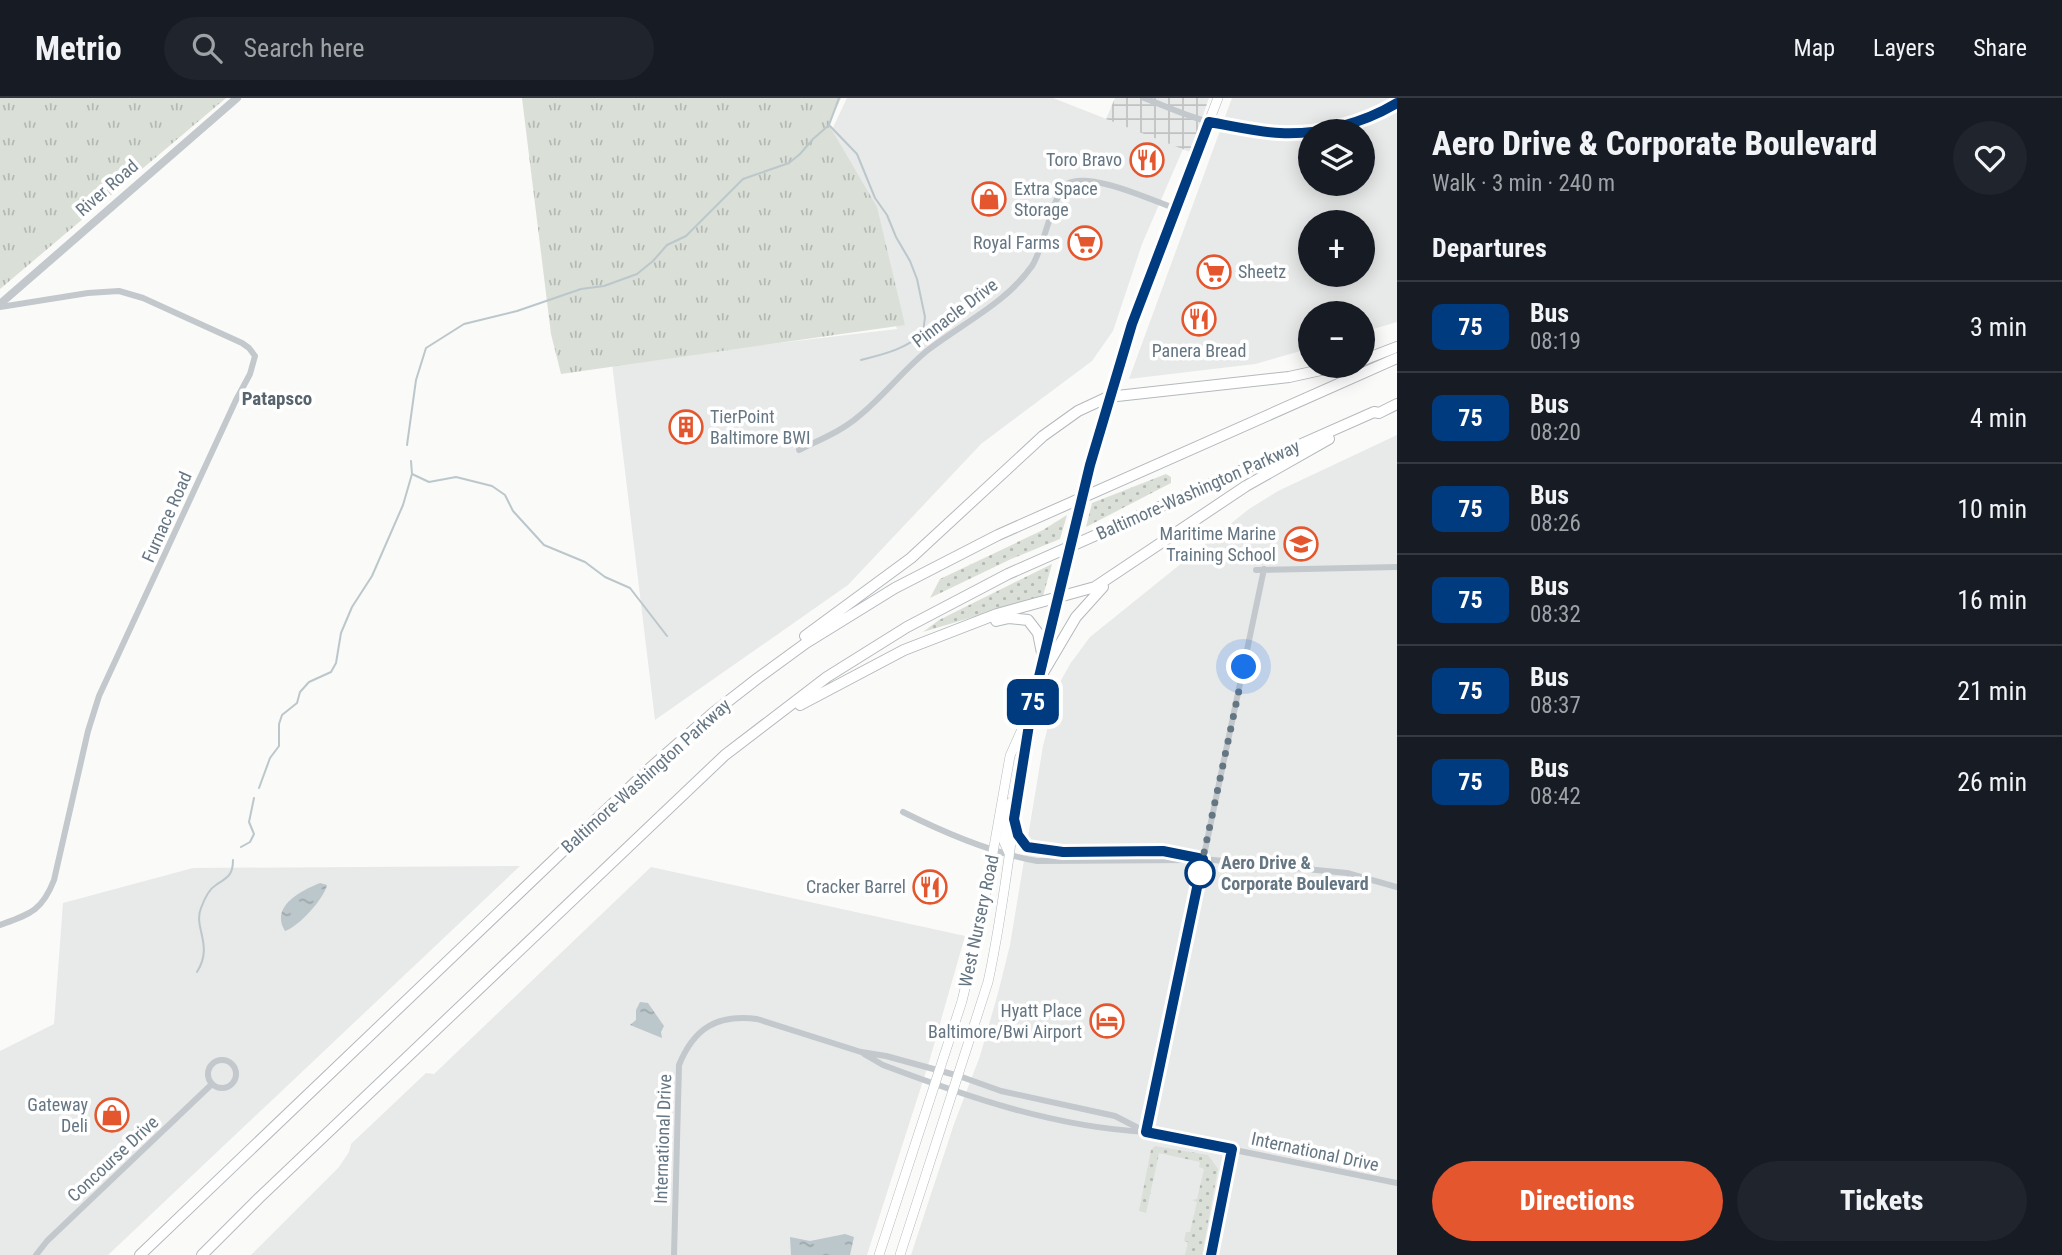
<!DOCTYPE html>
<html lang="en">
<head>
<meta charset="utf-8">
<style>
  body { margin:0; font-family:"Roboto Condensed",sans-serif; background:#20242c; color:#f1f3f6; height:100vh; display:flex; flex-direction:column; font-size:26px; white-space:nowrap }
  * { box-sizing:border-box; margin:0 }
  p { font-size:23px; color:#9ea1a6 }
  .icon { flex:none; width:38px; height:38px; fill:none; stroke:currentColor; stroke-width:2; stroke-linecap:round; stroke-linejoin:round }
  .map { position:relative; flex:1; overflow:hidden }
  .side { display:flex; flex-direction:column; background:#171b24; width:665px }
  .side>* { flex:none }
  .badge { padding:0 14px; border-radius:10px; font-size:24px; line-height:46px }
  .tools { position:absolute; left:1298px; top:21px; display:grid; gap:14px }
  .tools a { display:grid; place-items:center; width:77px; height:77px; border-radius:50%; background:#171b24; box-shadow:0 4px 18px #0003; font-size:35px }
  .you { position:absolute; width:35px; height:35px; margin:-18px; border:5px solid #fff; border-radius:50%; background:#1a73e8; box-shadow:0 0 0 10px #1a73e833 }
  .map>.badge { position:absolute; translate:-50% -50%; box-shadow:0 0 0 4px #fff }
  h2 { padding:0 35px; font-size:26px; line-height:63px }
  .round { display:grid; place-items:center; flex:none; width:74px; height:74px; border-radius:37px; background:#20242c }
  .head { display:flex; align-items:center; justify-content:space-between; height:119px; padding:0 35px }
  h1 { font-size:33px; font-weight:800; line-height:52px }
  .action { display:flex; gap:14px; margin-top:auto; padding:14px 35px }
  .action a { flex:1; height:80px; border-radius:42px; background:#e4572e; color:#fff; font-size:28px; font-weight:800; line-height:80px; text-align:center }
  .action a+a { background:#20242c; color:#f1f3f6 }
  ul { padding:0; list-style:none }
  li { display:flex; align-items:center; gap:21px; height:91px; padding:0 35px; border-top:2px solid #363941 }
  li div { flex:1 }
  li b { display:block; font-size:26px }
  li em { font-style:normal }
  li .badge { min-width:77px; font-weight:700; text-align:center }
  header { display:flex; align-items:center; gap:42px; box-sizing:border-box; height:98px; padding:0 35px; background:#171b24; border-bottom:2px solid #363941 }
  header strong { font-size:33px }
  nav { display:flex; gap:38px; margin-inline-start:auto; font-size:24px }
  .search { width:490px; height:63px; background:#20242c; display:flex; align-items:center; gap:18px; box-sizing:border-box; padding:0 24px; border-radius:38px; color:#9ea1a6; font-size:26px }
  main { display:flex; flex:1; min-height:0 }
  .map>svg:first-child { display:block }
  .built { fill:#e8e9e9; fill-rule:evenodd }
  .industrial { fill:url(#industrial-grid) }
  .grass { fill:url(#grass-dots) }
  .park { fill:url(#park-tufts) }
  .water { fill:url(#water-ripples) }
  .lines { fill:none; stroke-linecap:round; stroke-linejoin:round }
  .stream { stroke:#bbc7cb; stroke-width:2 }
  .secondary-casing { stroke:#b3babf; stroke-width:10 }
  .motorway-casing { stroke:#b4b9bd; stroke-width:12 }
  .minor { stroke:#c3c8cc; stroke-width:6 }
  .tertiary { stroke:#c3c8cc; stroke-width:8 }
  .secondary { stroke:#fff; stroke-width:9 }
  .motorway { stroke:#fff; stroke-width:10 }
  .secondary-bridge-casing { stroke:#b3babf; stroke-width:10; stroke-linecap:butt }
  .secondary-bridge { stroke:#fff; stroke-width:9 }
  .line-casing { stroke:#fff; stroke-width:16 }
  .line { stroke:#003b80; stroke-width:10 }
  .walk { stroke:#657683; stroke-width:7; stroke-dasharray:0 12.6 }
  .stop-dot { fill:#fff; stroke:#003b80; stroke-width:3.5 }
  .labels { text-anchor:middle; stroke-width:7; stroke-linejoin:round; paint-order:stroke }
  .poi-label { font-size:18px; fill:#657683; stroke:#fff; text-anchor:end }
  .street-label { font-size:18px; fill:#657683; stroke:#fff }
  .stop-label { font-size:18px; font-weight:bold; fill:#657683; stroke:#fff; text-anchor:start }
  .neighbourhood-label { font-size:19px; font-weight:bold; fill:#57646e; stroke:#fff }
</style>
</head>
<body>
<header>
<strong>Metrio</strong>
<div class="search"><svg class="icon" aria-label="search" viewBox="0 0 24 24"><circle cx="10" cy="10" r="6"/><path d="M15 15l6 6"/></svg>Search here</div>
<nav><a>Map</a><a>Layers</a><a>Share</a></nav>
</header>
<main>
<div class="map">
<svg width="1397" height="1157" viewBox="0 0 1397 1157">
  <defs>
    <pattern id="industrial-grid" width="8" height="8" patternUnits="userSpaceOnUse" patternTransform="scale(1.75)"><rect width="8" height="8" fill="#e8e9e9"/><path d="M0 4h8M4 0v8" fill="none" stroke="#c0c1c2"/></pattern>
    <pattern id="grass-dots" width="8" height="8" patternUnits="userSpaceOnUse" patternTransform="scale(1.75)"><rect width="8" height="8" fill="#dadfd7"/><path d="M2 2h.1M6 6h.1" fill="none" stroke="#b4b9b4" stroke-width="1.8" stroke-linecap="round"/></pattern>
    <pattern id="park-tufts" width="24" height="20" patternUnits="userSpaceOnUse" patternTransform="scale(1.75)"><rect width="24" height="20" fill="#dadfd7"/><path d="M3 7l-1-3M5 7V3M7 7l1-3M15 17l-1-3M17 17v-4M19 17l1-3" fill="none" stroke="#b4b9b4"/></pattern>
    <pattern id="water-ripples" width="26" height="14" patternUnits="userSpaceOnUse" patternTransform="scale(1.75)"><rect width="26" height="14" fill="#bbc7cb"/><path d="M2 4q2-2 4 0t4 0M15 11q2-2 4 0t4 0" fill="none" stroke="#9ca6aa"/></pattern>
  </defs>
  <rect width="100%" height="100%" fill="#fafaf8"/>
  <!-- built -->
  <path class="built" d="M847 0H1053L1183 51 1142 146 1113 233 1092 263 981 346 848 487 655 622 612 265 897 231 828 40Z
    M1232 0H1397V224L1363 234V215H1311V250L1255 266 1129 281ZM1311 33H1363V86H1311ZM1311 124H1363V177H1311Z
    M1397 337V1157H911L954 1026 980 958 998 895 1010 847 1043 648 1059 586 1070 566 1090 539 1249 411 1278 393Z
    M520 768 108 1157H0V953L54 926 63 805 193 770Z
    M651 769 965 838 929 964 867 1157H251L339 1069 349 1054 351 1046 426 975 434 976Z"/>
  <!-- industrial -->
  <path class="industrial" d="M1115 0H1209L1190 54 1106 21Z"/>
  <!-- grass -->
  <path class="grass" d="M1166 376 1171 379V385L1086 429 1092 405Z
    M1067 417 1060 441 1011 461 930 500 940 481 1043 432Z
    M1052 466 1043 498 923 534 939 522Z
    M1155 1048 1208 1057 1218 1071 1202 1157H1185L1188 1144 1184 1143 1186 1134H1190L1197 1104 1192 1102 1197 1101 1204 1071 1199 1069 1200 1064 1159 1055 1146 1115 1139 1113 1151 1052Z"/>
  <!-- park -->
  <path class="park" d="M0 0H226L0 191Z
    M522 0H841L829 27 877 109 905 227 561 276 551 236Z"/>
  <!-- water -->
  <path class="water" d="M320 785 327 787C324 801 298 829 285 833 270 809 300 793 320 785Z
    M640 904 648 905 664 928 661 934 662 940 630 927 636 922V912Z
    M845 1136 854 1139 850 1157H791L790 1139 810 1143Z"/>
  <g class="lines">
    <!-- stream -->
    <path class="stream" d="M829 27 857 56 875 100 887 117 896 139 910 163 917 181 925 219 923 235C906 251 884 256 861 262
      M407 347 416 282 426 250 464 226 517 213 581 191 604 188 637 176 653 163 667 147 686 138 743 81 789 65 800 56 813 41 829 27 839 0
      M412 376 429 384 456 379 492 388 505 397 513 413 544 447 585 464 605 479 630 490 667 538
      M259 690 270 660 279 648V626L282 617 297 605 300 594 309 584 331 574 336 565 341 535 352 509 372 478 403 407 412 376 411 363
      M241 749 250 744 254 736 249 724 254 700
      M197 874C214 847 193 830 201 810 204 802 209 791 216 787 228 779 233 777 233 762"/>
    <defs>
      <path id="secondary" d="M1085 389 1101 327 1132 226 1218 0
        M1073 437 1080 410
        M1044 559 1068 459
        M1009 755 1004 744 1011 704
        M879 1157 962 903 980 828 1010 658 1026 622
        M900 1157 988 884C1010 784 1015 680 1039 579"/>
      <path id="motorway" d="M1363 262 1397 249
        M996 523 1009 520 1028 522 1038 535 1043 560
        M805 538 911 460 1043 338 1078 313 1108 299 1289 279 1339 268
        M1037 585 1076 519 1103 489
        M800 607 904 552 997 516 1095 489 1246 388 1329 341
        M140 1157 650 670 713 615 758 580 806 545 895 490 998 437 1397 260
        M202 1157 259 1100 725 657 827 579 907 529 1008 476 1374 314 1379 315 1397 306"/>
    </defs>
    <!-- secondary casing -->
    <use href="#secondary" class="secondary-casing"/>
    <!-- motorway casing -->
    <use href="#motorway" class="motorway-casing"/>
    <!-- minor -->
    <path class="minor" d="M1144 0C1165 8 1187 18 1209 24 1272 40 1341 39 1397 5
      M0 209 88 195 119 193 143 200 242 245 249 250 255 258 250 276 236 302 99 598 88 633 54 782C42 813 30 816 0 827
      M799 352C819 342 842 333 859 318 884 298 903 272 928 252 963 225 1006 205 1032 168 1044 150 1053 95 1067 86 1089 73 1151 102 1174 110
      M1256 472 1397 469
      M903 714C945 735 991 755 1037 763L1190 762
      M1015 726 1022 744 1034 751 1063 754 1163 753 1203 761 1347 775 1397 789
      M864 956 883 967C968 999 1054 1029 1146 1034L1397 1085
      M208 976a14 14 0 1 1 28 0a14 14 0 1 1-28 0Z
      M1146 1034 1264 471
      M36 1157 47 1143 212 986
      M674 1157 679 967C694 930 717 916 757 921L861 954 886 958 959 978 1001 993 1115 1018 1146 1034
      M1211 1157 1232 1051"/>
    <!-- tertiary -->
    <path class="tertiary" d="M0 206 237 0"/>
    <!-- secondary -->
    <use href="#secondary" class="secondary"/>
    <!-- motorway -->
    <use href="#motorway" class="motorway"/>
    <defs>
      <path id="secondary-bridge" d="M1080 410 1085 389
        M1068 459 1073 437"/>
    </defs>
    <!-- secondary-bridge casing -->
    <use href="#secondary-bridge" class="secondary-bridge-casing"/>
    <!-- secondary-bridge -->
    <use href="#secondary-bridge" class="secondary-bridge"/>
  </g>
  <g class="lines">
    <defs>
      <path id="line" d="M1211 1157 1232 1051 1146 1034 1203 761 1163 753 1063 754 1027 749 1018 737 1014 721 1032 608 1090 367 1132 226 1209 24C1233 28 1257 34 1280 35 1320 37 1364 25 1397 5"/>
    </defs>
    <!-- line casing -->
    <use href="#line" class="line-casing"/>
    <!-- line -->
    <use href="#line" class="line"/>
    <!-- walk -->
    <path class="walk" d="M1200 775 1198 783 1244 569"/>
  </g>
  <!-- icons -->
  <defs>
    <symbol id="restaurant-ring" viewBox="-11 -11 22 22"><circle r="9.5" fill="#fff" stroke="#e4572e" stroke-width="1.5"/><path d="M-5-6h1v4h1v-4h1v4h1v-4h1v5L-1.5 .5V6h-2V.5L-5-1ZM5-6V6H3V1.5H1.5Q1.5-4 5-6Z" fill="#e4572e"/></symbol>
    <symbol id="shop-ring" viewBox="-11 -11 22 22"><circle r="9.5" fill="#fff" stroke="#e4572e" stroke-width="1.5"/><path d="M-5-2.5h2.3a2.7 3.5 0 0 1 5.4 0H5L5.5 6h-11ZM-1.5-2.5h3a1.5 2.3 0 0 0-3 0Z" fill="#e4572e"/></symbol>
    <symbol id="supermarket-ring" viewBox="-11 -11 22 22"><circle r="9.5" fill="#fff" stroke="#e4572e" stroke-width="1.5"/><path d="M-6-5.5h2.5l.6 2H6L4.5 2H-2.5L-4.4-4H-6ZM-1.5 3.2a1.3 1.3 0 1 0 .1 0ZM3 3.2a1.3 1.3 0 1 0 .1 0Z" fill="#e4572e"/></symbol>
    <symbol id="building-ring" viewBox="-11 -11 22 22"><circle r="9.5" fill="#fff" stroke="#e4572e" stroke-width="1.5"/><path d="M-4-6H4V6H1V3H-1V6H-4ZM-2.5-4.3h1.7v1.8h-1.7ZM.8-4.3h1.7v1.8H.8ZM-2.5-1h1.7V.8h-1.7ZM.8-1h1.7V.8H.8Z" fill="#e4572e"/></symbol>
    <symbol id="school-ring" viewBox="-11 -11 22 22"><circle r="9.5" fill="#fff" stroke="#e4572e" stroke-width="1.5"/><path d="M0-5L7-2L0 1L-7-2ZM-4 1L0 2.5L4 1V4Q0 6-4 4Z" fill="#e4572e"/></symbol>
    <symbol id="hotel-ring" viewBox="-11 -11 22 22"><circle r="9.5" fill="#fff" stroke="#e4572e" stroke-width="1.5"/><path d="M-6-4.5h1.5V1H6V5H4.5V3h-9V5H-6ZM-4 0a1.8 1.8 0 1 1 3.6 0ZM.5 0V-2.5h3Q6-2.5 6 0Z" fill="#e4572e"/></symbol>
  </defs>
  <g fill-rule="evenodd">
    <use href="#restaurant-ring" x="1128" y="43" width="38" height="38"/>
    <use href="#shop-ring" x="970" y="82" width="38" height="38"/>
    <use href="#supermarket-ring" x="1066" y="126" width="38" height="38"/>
    <use href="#supermarket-ring" x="1195" y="155" width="38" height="38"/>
    <use href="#restaurant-ring" x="1180" y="202" width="38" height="38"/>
    <use href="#building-ring" x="667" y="310" width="38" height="38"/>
    <use href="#school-ring" x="1282" y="427" width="38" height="38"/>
    <use href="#restaurant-ring" x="911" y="770" width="38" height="38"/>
    <use href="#hotel-ring" x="1088" y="904" width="38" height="38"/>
    <use href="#shop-ring" x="93" y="998" width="38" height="38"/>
  </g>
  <!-- markers -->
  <circle class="stop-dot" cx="1200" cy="775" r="14"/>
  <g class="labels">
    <!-- poi labels -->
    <g class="poi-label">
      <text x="1122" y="68">Toro Bravo</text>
      <text x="1014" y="97" text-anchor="start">Extra Space<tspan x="1014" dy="21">Storage</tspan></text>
      <text x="1060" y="151">Royal Farms</text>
      <text x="1238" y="180" text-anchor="start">Sheetz</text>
      <text x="1199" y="259" text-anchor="middle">Panera Bread</text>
      <text x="710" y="325" text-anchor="start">TierPoint<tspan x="710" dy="21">Baltimore BWI</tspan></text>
      <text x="1276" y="442">Maritime Marine<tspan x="1276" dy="21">Training School</tspan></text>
      <text x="906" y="795">Cracker Barrel</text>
      <text x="1082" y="919">Hyatt Place<tspan x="1082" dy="21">Baltimore/Bwi Airport</tspan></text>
      <text x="88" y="1013">Gateway<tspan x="88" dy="21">Deli</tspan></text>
    </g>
    <!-- street labels -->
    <g class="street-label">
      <text transform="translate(107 90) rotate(-41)" y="6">River Road</text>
      <text transform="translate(955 215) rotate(-37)" y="6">Pinnacle Drive</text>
      <text transform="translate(1198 392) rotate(-24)" y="6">Baltimore-Washington Parkway</text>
      <text transform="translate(167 419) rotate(-66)" y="6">Furnace Road</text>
      <text transform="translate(646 678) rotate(-42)" y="6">Baltimore-Washington Parkway</text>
      <text transform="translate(979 823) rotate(-78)" y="6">West Nursery Road</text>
      <text transform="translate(663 1041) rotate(-88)" y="6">International Drive</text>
      <text transform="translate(1315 1054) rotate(12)" y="6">International Drive</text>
      <text transform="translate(113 1061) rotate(-43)" y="6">Concourse Drive</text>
    </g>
    <!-- stop labels -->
    <g class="stop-label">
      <text x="1221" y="771">Aero Drive &amp;<tspan x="1221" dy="21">Corporate Boulevard</tspan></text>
    </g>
    <!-- neighbourhood labels -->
    <g class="neighbourhood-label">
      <text x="277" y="307">Patapsco</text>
    </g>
  </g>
</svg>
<div class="tools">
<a><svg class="icon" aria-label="layers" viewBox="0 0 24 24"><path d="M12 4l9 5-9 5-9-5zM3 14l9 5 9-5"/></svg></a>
<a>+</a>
<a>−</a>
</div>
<div class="you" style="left:1244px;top:569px"></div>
<b class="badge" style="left:1033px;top:604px;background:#003b80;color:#fff">75</b>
</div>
<section class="side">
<div class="head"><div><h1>Aero Drive &amp; Corporate Boulevard</h1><p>Walk · 3 min · 240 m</p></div><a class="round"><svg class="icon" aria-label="heart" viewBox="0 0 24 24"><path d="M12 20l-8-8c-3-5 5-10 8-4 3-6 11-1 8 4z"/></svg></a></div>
<h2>Departures</h2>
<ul>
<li><span class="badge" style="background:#003b80;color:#fff">75</span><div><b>Bus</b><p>08:19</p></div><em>3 min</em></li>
<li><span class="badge" style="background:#003b80;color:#fff">75</span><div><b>Bus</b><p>08:20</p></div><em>4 min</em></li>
<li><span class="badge" style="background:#003b80;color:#fff">75</span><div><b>Bus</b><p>08:26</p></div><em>10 min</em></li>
<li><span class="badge" style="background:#003b80;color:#fff">75</span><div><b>Bus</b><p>08:32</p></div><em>16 min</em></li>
<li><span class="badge" style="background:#003b80;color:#fff">75</span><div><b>Bus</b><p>08:37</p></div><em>21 min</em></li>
<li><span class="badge" style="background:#003b80;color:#fff">75</span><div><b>Bus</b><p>08:42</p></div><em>26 min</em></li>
</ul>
<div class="action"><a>Directions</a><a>Tickets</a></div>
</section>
</main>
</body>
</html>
